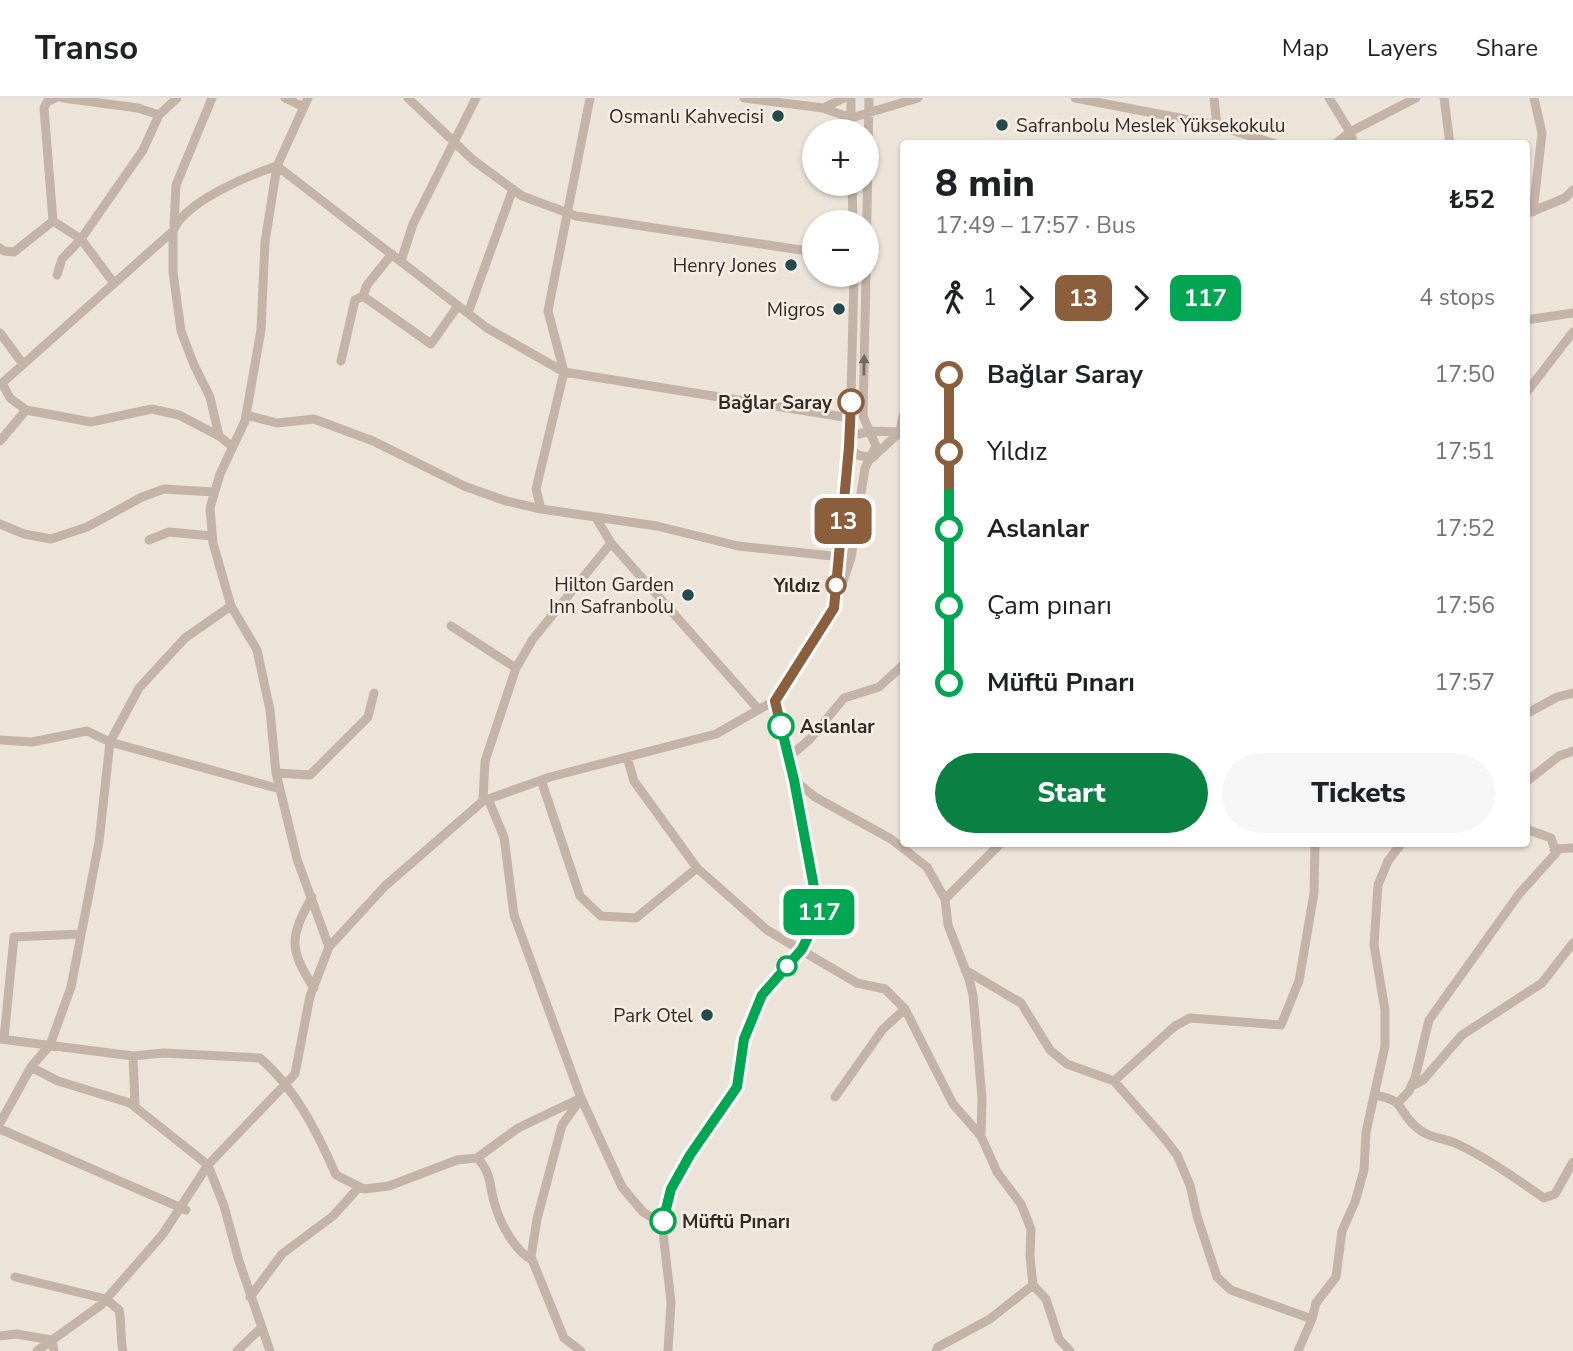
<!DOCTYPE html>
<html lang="en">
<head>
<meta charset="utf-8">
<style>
  body { margin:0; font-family:"Nunito Sans",sans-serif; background:#f6f6f6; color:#202124; height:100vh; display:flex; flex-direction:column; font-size:26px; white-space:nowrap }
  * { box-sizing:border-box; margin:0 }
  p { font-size:23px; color:#757577 }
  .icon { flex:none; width:38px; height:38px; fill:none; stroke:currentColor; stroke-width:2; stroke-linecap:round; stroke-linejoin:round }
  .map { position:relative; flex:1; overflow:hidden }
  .sheet { position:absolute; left:900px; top:42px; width:630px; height:707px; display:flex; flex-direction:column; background:#fff; border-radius:7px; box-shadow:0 2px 5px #0004 }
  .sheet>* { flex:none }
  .badge { padding:0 14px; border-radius:10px; font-size:24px; line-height:46px }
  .tools { position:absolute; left:802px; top:21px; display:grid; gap:14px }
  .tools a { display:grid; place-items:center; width:77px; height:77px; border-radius:50%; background:#fff; box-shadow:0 2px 5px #0004; font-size:35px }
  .map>.badge { position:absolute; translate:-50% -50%; box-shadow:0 0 0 4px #fff }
  .legs { display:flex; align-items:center; gap:10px; height:77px; padding:0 35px; font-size:23px }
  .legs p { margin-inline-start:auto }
  .summary { display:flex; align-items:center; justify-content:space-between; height:119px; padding:0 35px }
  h1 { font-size:38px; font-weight:800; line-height:52px }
  .button { display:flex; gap:14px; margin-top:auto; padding:14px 35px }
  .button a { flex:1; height:80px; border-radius:42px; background:#0b8043; color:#fff; font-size:28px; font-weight:800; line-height:80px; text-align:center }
  .button a+a { background:#f6f6f6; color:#202124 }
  ul { padding:0 35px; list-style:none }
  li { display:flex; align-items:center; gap:24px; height:77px; font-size:26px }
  li i { display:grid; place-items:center; width:10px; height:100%; margin:0 9px; background:currentColor }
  li i::after { content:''; width:18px; height:18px; margin:-9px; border:5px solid; border-radius:50%; background:#fff }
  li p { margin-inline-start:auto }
  li:first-child i { background:linear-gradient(#0000 50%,currentColor 0) }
  li:last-child i { background:linear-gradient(currentColor 50%,#0000 0) }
  header { display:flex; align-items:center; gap:42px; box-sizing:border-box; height:98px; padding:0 35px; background:#fff; border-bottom:2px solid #e0e0e0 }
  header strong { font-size:33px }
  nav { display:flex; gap:38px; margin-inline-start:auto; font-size:24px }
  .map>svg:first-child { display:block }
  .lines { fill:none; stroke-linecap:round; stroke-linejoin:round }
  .minor { stroke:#c4b4a7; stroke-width:9 }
  .oneway { fill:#736860 }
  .line-1-casing { stroke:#fff; stroke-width:16 }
  .line-2-casing { stroke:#fff; stroke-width:16 }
  .line-1 { stroke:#8b5e3c; stroke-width:10 }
  .line-2 { stroke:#00a651; stroke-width:10 }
  .poi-dot { fill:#214b4d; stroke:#f6eee5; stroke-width:2.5 }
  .stop-1-dot { fill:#fff; stroke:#8b5e3c; stroke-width:3.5 }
  .stop-2-dot { fill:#fff; stroke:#00a651; stroke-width:3.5 }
  .labels { text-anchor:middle; stroke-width:5; stroke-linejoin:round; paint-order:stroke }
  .poi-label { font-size:19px; fill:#312a26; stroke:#f6eee5; text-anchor:end }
  .stop-label { font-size:19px; font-weight:bold; fill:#312a26; stroke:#f6eee5; text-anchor:end }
</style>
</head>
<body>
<header>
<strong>Transo</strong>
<nav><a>Map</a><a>Layers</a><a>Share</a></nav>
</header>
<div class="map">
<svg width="1573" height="1253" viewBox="0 0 1573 1253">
  <rect width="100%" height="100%" fill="#ede4d9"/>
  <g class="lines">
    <!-- minor -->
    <path class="minor" d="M63 0 138 10 159 17
      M285 0 304 9
      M308 0 277 68 265 144 261 232 245 323 220 376 210 410 213 445 231 508 257 552 270 612 276 675 297 761 329 849
      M408 0 473 62 522 98 576 118 814 154
      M744 0 823 10 851 20 918 0
      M1075 0 1211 26 1276 46
      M1214 0 1217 28
      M1329 0 1350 34 1354 46
      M1444 0 1450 46
      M823 10 844 0
      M851 33V0
      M1335 46 1350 34 1416 0
      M852 86 853 124
      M1533 114 1542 35 1534 0
      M1526 116 1565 100 1573 92
      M53 123 44 10 47 4 56 0
      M53 123 81 141 113 184
      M174 128 176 87 212 0
      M173 133V174L181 233 194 267 210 299 219 338
      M0 150 4 153 14 154 53 123
      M401 163 413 126 476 0
      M866 170 869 0
      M57 177 62 161 81 141 143 52 159 17 177 0
      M363 198 431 246 457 209
      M468 215 513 91
      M1526 222 1573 215
      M0 235 23 266
      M341 263 355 202 363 198 367 187 392 156
      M2 285 10 300 26 312 91 324 152 311 179 317 219 338 233 349
      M0 287 173 133C184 104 249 77 277 68L487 230 564 274 850 320
      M1526 295 1573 234
      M246 317 277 325 314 321 373 343 464 388 506 403 541 411 657 428 738 448 851 460
      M850 338 871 333 900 334 903 338
      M0 343 26 312
      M849 349 858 357 872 360
      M873 359 900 334 903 318
      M541 411 536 391 564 274 548 213 590 0
      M596 420 611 445 759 612
      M0 426 24 436 51 441 87 429 142 399 164 391 214 394
      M149 442 169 434 212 438
      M836 493 850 338 854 177
      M451 528 516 570
      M1526 616 1557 599 1573 595
      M0 642 32 644 87 633 110 644 280 691
      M627 659 634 683 697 770 767 832 857 885 885 891 905 911 953 1006 981 1038
      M788 660 810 641 844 600 879 589 903 567
      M276 675 310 677 368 619 374 595
      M541 682 580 798 601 818 636 820 697 770
      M794 682 815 699 891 741 927 769 945 801 948 827 969 881 973 897 982 1000 981 1038 997 1074 1021 1106 1031 1131 1030 1158 1033 1187 1046 1201 1059 1241 1070 1253
      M1526 684 1559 658 1573 653
      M488 701 504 739 514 817 581 1000 622 1089 643 1114 662 1126
      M483 703 485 663 516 570 533 541 611 445
      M1554 751 1573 750
      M312 799C289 840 289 851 314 890
      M945 801 1000 746
      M965 872 1021 905 1050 952 1067 966 1114 983 1164 1040 1177 1057 1190 1087 1197 1118 1217 1179 1231 1192 1312 1221
      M0 941 133 958 163 955 260 960C296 991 317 1034 336 1077L364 1091 389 1088 457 1062 477 1060 518 1030 581 1000
      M4 941 14 839 81 836
      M133 958 135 1008
      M31 969 58 983 130 1005 208 1067 224 1108 239 1163 270 1253
      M1114 983 1175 928 1190 920 1281 927 1299 883 1314 795 1315 746
      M1412 988 1423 982 1462 937 1542 885 1573 845
      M1374 997C1406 1002 1396 1011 1415 1028 1427 1040 1440 1039 1455 1045 1486 1059 1515 1080 1544 1100L1555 1096 1573 1064
      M835 999 883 931 905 911
      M580 1002 562 1027 537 1121 531 1159 564 1240 581 1253
      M1398 1005 1409 993 1415 980 1429 922 1519 796 1556 755 1551 740 1526 731
      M0 1025 31 969 50 947 71 889 99 744 110 644 139 590 185 540 231 508
      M0 1031 186 1112
      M477 1060C492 1074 489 1089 495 1107 500 1125 515 1153 532 1162
      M15 1179 106 1201 119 1212C122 1226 120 1240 123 1253
      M250 1199 282 1156 333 1118 359 1089
      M0 1238 16 1236 52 1242 54 1253
      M37 1253 101 1207 163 1136 208 1067 295 976 310 898 329 849 385 788 483 703 550 679 716 636 774 603 834 510 851 460 865 370 876 348 863 318 866 177
      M237 1253 261 1230
      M668 1253 671 1204 662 1126 672 1091 690 1057 737 990 744 941 762 897 802 851 819 816 794 682 774 603
      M936 1253 938 1249 990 1221 1033 1187
      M1298 1253 1312 1221 1316 1205 1336 1179 1342 1133 1355 1104 1364 1072 1366 1034 1385 948V912L1374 847 1378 787 1388 763 1401 746"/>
  </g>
  <!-- one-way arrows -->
  <defs><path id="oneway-solid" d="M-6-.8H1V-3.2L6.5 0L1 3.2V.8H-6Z" transform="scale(1.75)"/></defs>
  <use class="oneway" href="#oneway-solid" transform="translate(864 267) rotate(-89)"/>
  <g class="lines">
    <defs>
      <path id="line-1" d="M781 628 775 603 834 510 849 349 851 304"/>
      <path id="line-2" d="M663 1123 671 1091 690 1057 737 989 744 941 762 897 802 851 819 816 794 682 781 628"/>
    </defs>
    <!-- line-1 casing -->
    <use href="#line-1" class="line-1-casing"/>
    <!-- line-2 casing -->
    <use href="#line-2" class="line-2-casing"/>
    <!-- line-1 -->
    <use href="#line-1" class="line-1"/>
    <!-- line-2 -->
    <use href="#line-2" class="line-2"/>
  </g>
  <!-- markers -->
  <g class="poi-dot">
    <circle cx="778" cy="18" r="7"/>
    <circle cx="1002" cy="27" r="7"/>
    <circle cx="791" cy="167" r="7"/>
    <circle cx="839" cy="211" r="7"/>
    <circle cx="688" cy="497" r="7"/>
    <circle cx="707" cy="917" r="7"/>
  </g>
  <g class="stop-1-dot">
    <circle cx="851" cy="304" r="12"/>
    <circle cx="836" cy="487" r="9"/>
  </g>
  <g class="stop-2-dot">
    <circle cx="781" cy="628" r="12"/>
    <circle cx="787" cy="868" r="9"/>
    <circle cx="663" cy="1123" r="12"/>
  </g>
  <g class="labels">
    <!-- poi labels -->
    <g class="poi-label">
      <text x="764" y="25">Osmanlı Kahvecisi</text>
      <text x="1016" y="34" text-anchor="start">Safranbolu Meslek Yüksekokulu</text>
      <text x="777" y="174">Henry Jones</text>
      <text x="825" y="218">Migros</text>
      <text x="674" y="493">Hilton Garden<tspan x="674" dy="22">Inn Safranbolu</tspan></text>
      <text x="693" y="924">Park Otel</text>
    </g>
    <!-- stop labels -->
    <g class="stop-label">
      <text x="832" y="311">Bağlar Saray</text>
      <text x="820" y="494">Yıldız</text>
      <text x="800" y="635" text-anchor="start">Aslanlar</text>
      <text x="682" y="1130" text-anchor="start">Müftü Pınarı</text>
    </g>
  </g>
</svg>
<div class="tools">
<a>+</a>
<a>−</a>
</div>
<b class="badge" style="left:843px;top:423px;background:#8b5e3c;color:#fff">13</b>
<b class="badge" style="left:819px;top:814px;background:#00a651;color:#fff">117</b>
<section class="sheet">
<div class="summary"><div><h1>8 min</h1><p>17:49 – 17:57 · Bus</p></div><b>₺52</b></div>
<div class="legs"><svg class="icon" aria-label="walk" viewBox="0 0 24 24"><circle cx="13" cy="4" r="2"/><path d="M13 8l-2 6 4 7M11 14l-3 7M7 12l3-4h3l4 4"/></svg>1<svg class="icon" aria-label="forward" viewBox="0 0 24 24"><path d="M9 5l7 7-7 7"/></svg><b class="badge" style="background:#8b5e3c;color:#fff">13</b><svg class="icon" aria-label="forward" viewBox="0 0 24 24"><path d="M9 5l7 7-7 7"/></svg><b class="badge" style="background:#00a651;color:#fff">117</b><p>4 stops</p></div>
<ul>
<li><i style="color:#8b5e3c"></i><b>Bağlar Saray</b><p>17:50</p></li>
<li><i style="color:#8b5e3c"></i><span>Yıldız</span><p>17:51</p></li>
<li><i style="color:#00a651"></i><b>Aslanlar</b><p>17:52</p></li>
<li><i style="color:#00a651"></i><span>Çam pınarı</span><p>17:56</p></li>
<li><i style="color:#00a651"></i><b>Müftü Pınarı</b><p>17:57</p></li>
</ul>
<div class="button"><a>Start</a><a>Tickets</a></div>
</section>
</div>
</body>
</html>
